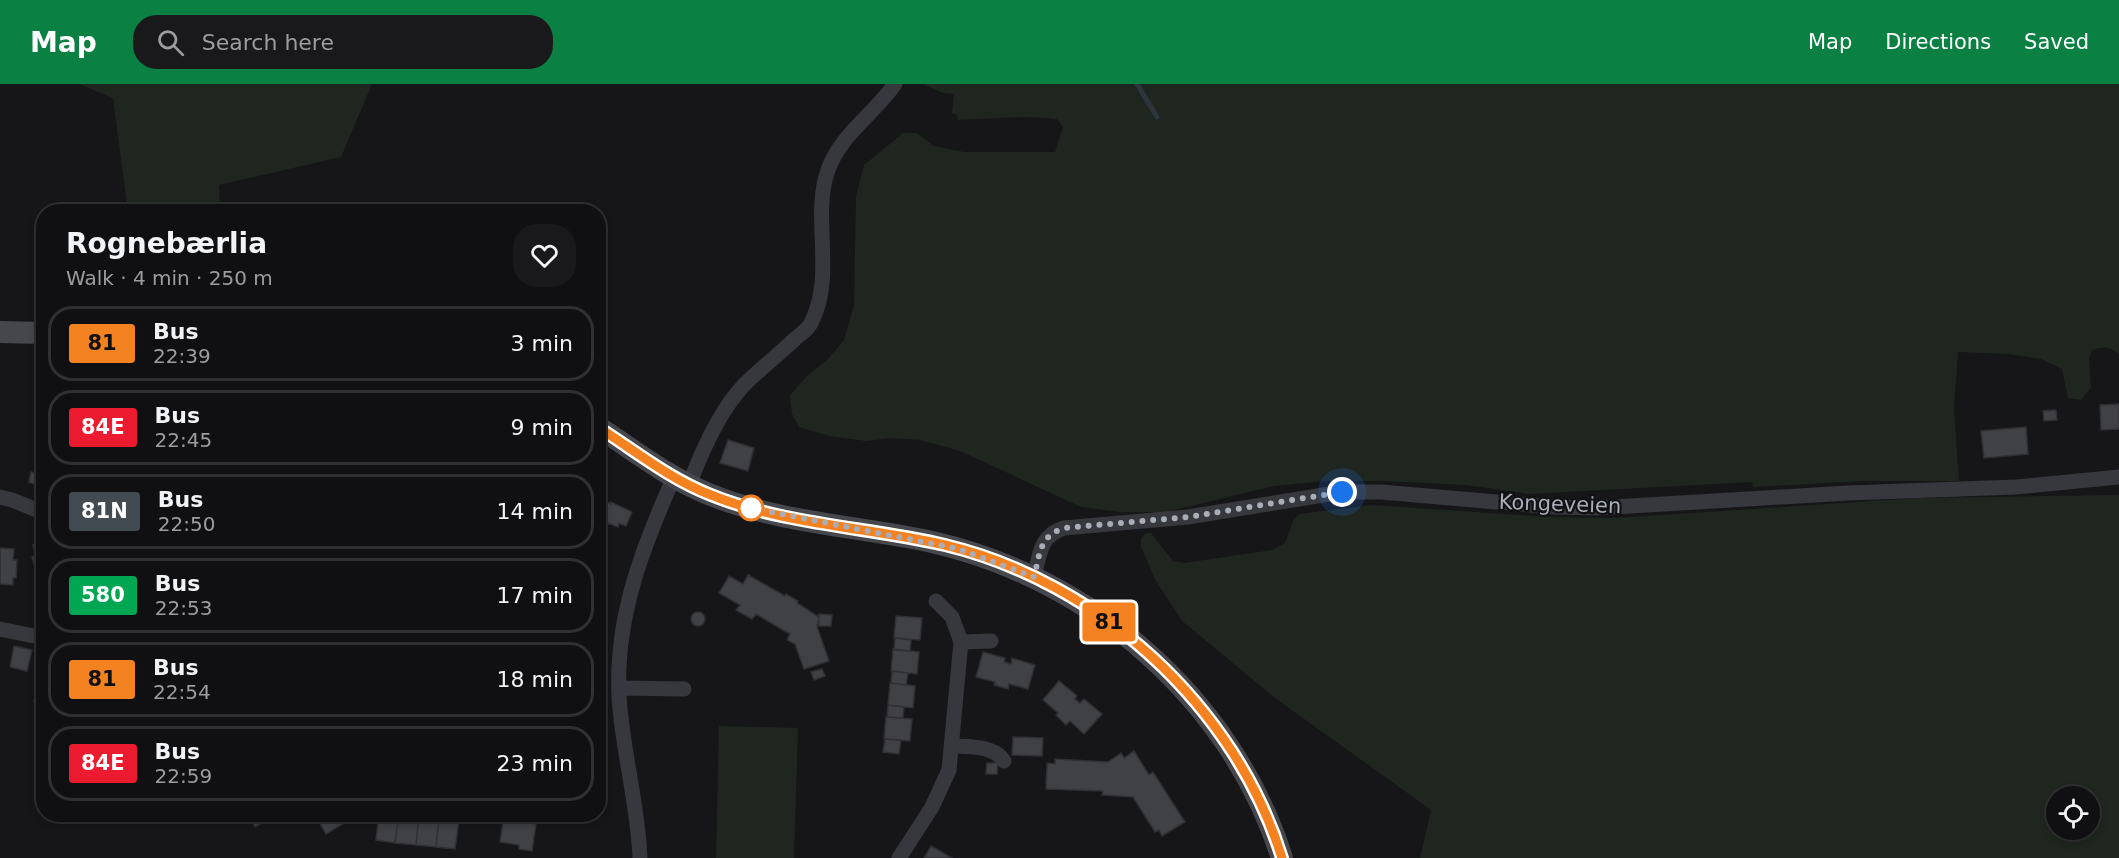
<!DOCTYPE html>
<html lang="en">
<head>
<meta charset="utf-8">
<style>
  body { margin:0; font-family:"DejaVu Sans",sans-serif; background:#19191b; color:#f1f3f6; height:100vh; display:flex; flex-direction:column; font-size:22px; white-space:nowrap }
  * { box-sizing:border-box; margin:0 }
  p { font-size:20px; color:#9c9d9f }
  .icon { flex:none; width:33px; height:33px; fill:none; stroke:currentColor; stroke-width:2; stroke-linecap:round; stroke-linejoin:round }
  .map { position:relative; flex:1; overflow:hidden }
  .drawer { position:absolute; left:36px; top:120px; width:570px; height:618px; display:flex; flex-direction:column; background:#101012; border-radius:24px; box-shadow:0 3px 9px #0003,0 0 0 2px #303032 }
  .drawer>* { flex:none }
  .badge { padding:0 12px; border-radius:4px; font-size:21px; line-height:39px }
  .controls { position:absolute; left:2046px; top:702px; display:grid; gap:12px }
  .controls a { display:grid; place-items:center; width:54px; height:54px; border-radius:50%; background:#101012; box-shadow:0 3px 9px #0003,0 0 0 2px #303032; font-size:30px }
  .you { position:absolute; width:30px; height:30px; margin:-15px; border:4px solid #fff; border-radius:50%; background:#1a73e8; box-shadow:0 0 0 9px #1a73e833 }
  .map>.badge { position:absolute; translate:-50% -50%; box-shadow:0 0 0 3px #fff }
  .round { display:grid; place-items:center; flex:none; width:63px; height:63px; border-radius:24px; background:#19191b }
  .headline { display:flex; align-items:center; justify-content:space-between; height:102px; padding:0 30px }
  h1 { font-size:28px; font-weight:800; line-height:45px }
  ul { padding:0; list-style:none }
  li { display:flex; align-items:center; gap:18px; height:75px; margin:0 12px 9px; padding:0 18px; border:3px solid #303032; border-radius:24px }
  li div { flex:1 }
  li b { display:block; font-size:22px }
  li em { font-style:normal }
  li .badge { min-width:66px; font-weight:700; text-align:center }
  header { display:flex; align-items:center; gap:36px; box-sizing:border-box; height:84px; padding:0 30px; background:#0b8043; color:#fff }
  header strong { font-size:28px }
  nav { display:flex; gap:33px; margin-inline-start:auto; font-size:21px }
  .search { width:420px; height:54px; background:#19191b; display:flex; align-items:center; gap:15px; box-sizing:border-box; padding:0 21px; border-radius:24px; color:#9c9d9f; font-size:22px }
  .map>svg:first-child { display:block }
  .green { fill:#1e261f; fill-rule:evenodd }
  .lines { fill:none; stroke-linecap:round; stroke-linejoin:round }
  .stream { stroke:#2c353c; stroke-width:5 }
  .building { fill:#404145; stroke:#303034; stroke-width:1.5 }
  .minor { stroke:#37383d; stroke-width:15 }
  .secondary { stroke:#45474d; stroke-width:22 }
  .line-casing { stroke:#fff; stroke-width:14 }
  .line { stroke:#f58220; stroke-width:9 }
  .walk { stroke:#a8adb8; stroke-width:6; stroke-dasharray:0 10.8 }
  .stop-dot { fill:#fff; stroke:#f58220; stroke-width:3 }
  .labels { text-anchor:middle; stroke-width:4.5; stroke-linejoin:round; paint-order:stroke }
  .street-label { font-size:21px; fill:#a8adb8; stroke:#111113 }
</style>
</head>
<body>
<header>
<strong>Map</strong>
<div class="search"><svg class="icon" aria-label="search" viewBox="0 0 24 24"><circle cx="10" cy="10" r="6"/><path d="M15 15l6 6"/></svg>Search here</div>
<nav><a>Map</a><a>Directions</a><a>Saved</a></nav>
</header>
<div class="map">
<svg width="2119" height="774" viewBox="0 0 2119 774">
  <rect width="100%" height="100%" fill="#161618"/>
  <!-- green -->
  <path class="green" d="M79 0H372L341 73 219 101 220 122 224 127 128 128 113 14Z
    M923 0H2119V270C2110 262 2103 263 2092 266L2089 274 2091 304 2081 316 2068 314 2062 285 2041 275 2008 270 1958 268 1954 323 1959 397H1863L1753 403 1752 398 1529 410 1466 401 1383 397H1328L1274 402 1166 428H1120L1081 423 960 367 920 356 891 354 866 357 829 352 799 343 792 330 790 311 807 292 828 275 844 256 854 222 856 113 864 81 903 49H917L934 62 964 68H1055L1063 43 1057 35C1024 31 991 35 958 36L957 31 952 29 954 10 943 9Z
    M2119 411V774H1420L1431 726 1275 614 1182 537 1156 497 1141 463V454L1146 449H1151L1173 477 1184 479 1272 466 1285 459 1293 437 1299 430 1372 421 1549 433 1615 434 1919 414ZM2056 712H2090V746H2056Z
    M719 642 798 644 794 774H716Z"/>
  <g class="lines">
    <!-- stream -->
    <path class="stream" d="M1137 0 1157 33"/>
  </g>
  <!-- building -->
  <path class="building" d="M2119 320V345L2101 346 2100 321Z
    M2056 326 2057 336 2044 337 2043 327Z
    M2026 343 2028 370 1984 374 1981 347Z
    M728 356 754 364 748 387 720 379Z
    M40 387 44 388V404L29 398 31 388 39 390Z
    M604 417 611 420V418L632 428 626 442 619 439 618 443 608 439 603 452 598 450V422L601 423Z
    M44 458V495H42L40 489 37 490 32 473 36 472 33 461Z
    M0 464 14 465 13 476H17L16 494H13V501L0 500Z
    M748 491 785 512 786 510 798 517 797 519 819 533 817 543 829 577 804 585 795 560 787 556 790 550 756 530 752 535 736 526 740 521 719 509 729 492 743 500Z
    M691 535a7 7 0 1 1 14 0a7 7 0 1 1-14 0Z
    M819 530 832 531 831 542H819Z
    M896 532 922 534 920 556 894 554Z
    M895 554 911 556 910 567 894 566Z
    M14 562 32 566 27 587 10 583Z
    M893 565 919 568 917 590 891 587Z
    M983 568 1005 574 1004 578 1011 580 1012 574 1035 581 1028 605 1009 600 1008 605 994 601 995 598 976 593Z
    M822 585 825 592 814 596 811 588Z
    M892 587 908 589 906 601 891 599Z
    M38 597 44 598V620L34 618Z
    M1059 597 1077 612 1075 615 1080 619 1084 615 1102 630 1084 650 1070 637 1066 641 1056 631 1058 629 1043 616Z
    M890 599 915 602 913 624 888 621Z
    M888 621 904 623 903 634 887 633Z
    M886 633 912 635 910 657 884 655Z
    M1013 653 1043 654 1042 672 1012 671Z
    M885 655 901 656 899 670 883 668Z
    M1134 667 1149 691 1153 688 1185 738 1162 752 1159 746 1155 748 1133 713 1102 711 1103 707 1046 705 1047 679 1055 680V675L1108 678 1121 669 1124 674Z
    M987 679H998L997 690H986Z
    M248 730H277L255 743Z
    M321 730H350L353 734 326 750 316 733Z
    M379 730H399L395 759 376 756Z
    M399 730H419L416 761 395 759Z
    M419 730 439 733 436 763 416 761Z
    M438 730H445L448 734 459 736 455 765 436 763 439 733H437Z
    M504 731 525 734 524 738 536 740 532 767 519 765V761L500 758Z
    M931 762 952 774H924Z"/>
  <g class="lines">
    <!-- minor -->
    <path class="minor" d="M689 401C701 369 720 326 744 301 760 285 778 271 795 255 800 250 808 246 811 239 836 191 811 133 828 86 840 51 874 30 895 0
      M0 413 12 416 37 426
      M1034 493C1040 471 1039 452 1064 444L1188 433 1342 408H1381L1554 423 1597 424 1848 409 2016 403 2119 393
      M0 545 44 554
      M961 558 991 557
      M619 604 684 605
      M951 662C968 662 995 662 1004 677
      M640 774C638 719 622 666 619 612 615 534 643 462 674 393
      M899 774 932 723 949 686 961 558 952 533 936 517"/>
    <!-- secondary -->
    <path class="secondary" d="M0 248 44 249
      M598 343C635 367 670 395 711 411 781 439 858 442 932 458 1092 494 1232 616 1282 774"/>
  </g>
  <g class="lines">
    <defs>
      <path id="line" d="M598 343C635 367 670 395 711 411 785 441 868 443 945 461 1099 498 1235 622 1282 774"/>
    </defs>
    <!-- line casing -->
    <use href="#line" class="line-casing"/>
    <!-- line -->
    <use href="#line" class="line"/>
    <!-- walk -->
    <path class="walk" d="M751 424 959 465 1034 493C1040 470 1039 452 1064 444L1188 433 1342 408"/>
  </g>
  <!-- markers -->
  <circle class="stop-dot" cx="751" cy="424" r="12"/>
  <g class="labels">
    <!-- street labels -->
    <g class="street-label">
      <text transform="translate(1560 420) rotate(2)" y="7">Kongeveien</text>
    </g>
  </g>
</svg>
<div class="controls">
<a><svg class="icon" aria-label="locate" viewBox="0 0 24 24"><circle cx="12" cy="12" r="6"/><path d="M12 2v4M12 18v4M2 12h4M18 12h4"/></svg></a>
</div>
<div class="you" style="left:1342px;top:408px"></div>
<b class="badge" style="left:1109px;top:538px;background:#f58220;color:#111">81</b>
<section class="drawer">
<div class="headline"><div><h1>Rognebærlia</h1><p>Walk · 4 min · 250 m</p></div><a class="round"><svg class="icon" aria-label="heart" viewBox="0 0 24 24"><path d="M12 20l-8-8c-3-5 5-10 8-4 3-6 11-1 8 4z"/></svg></a></div>
<ul>
<li><span class="badge" style="background:#f58220;color:#111">81</span><div><b>Bus</b><p>22:39</p></div><em>3 min</em></li>
<li><span class="badge" style="background:#ed1b2f;color:#fff">84E</span><div><b>Bus</b><p>22:45</p></div><em>9 min</em></li>
<li><span class="badge" style="background:#424a52;color:#fff">81N</span><div><b>Bus</b><p>22:50</p></div><em>14 min</em></li>
<li><span class="badge" style="background:#00a651;color:#fff">580</span><div><b>Bus</b><p>22:53</p></div><em>17 min</em></li>
<li><span class="badge" style="background:#f58220;color:#111">81</span><div><b>Bus</b><p>22:54</p></div><em>18 min</em></li>
<li><span class="badge" style="background:#ed1b2f;color:#fff">84E</span><div><b>Bus</b><p>22:59</p></div><em>23 min</em></li>
</ul>
</section>
</div>
</body>
</html>
